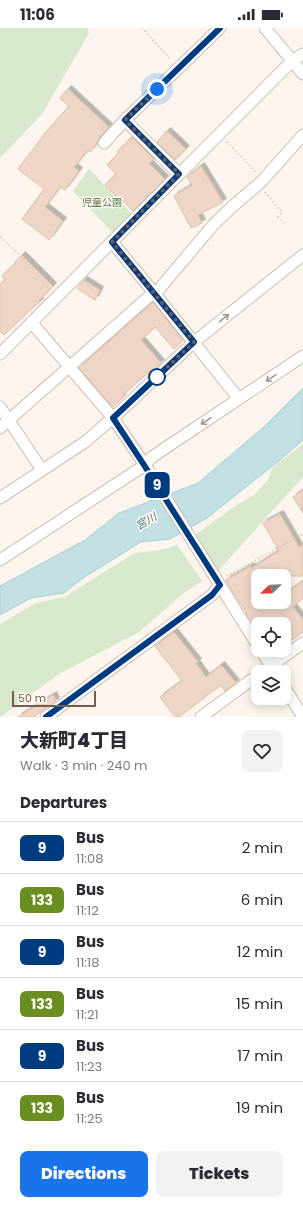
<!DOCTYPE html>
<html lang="en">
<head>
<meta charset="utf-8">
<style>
  body { margin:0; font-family:Poppins,"Noto Sans JP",sans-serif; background:#f2f2f3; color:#2b2b33; height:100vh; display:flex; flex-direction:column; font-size:15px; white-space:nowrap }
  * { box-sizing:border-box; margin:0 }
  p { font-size:13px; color:#7c7c81 }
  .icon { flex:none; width:22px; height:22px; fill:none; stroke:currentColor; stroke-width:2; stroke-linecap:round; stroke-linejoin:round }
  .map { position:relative; height:689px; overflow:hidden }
  .drawer { display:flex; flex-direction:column; background:#fff; flex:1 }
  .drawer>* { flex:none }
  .badge { padding:0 8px; border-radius:6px; font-size:14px; line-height:26px }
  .needle { width:26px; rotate:247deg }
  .buttons { position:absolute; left:251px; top:541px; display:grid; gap:8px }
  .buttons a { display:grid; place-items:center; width:40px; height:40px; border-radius:8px; background:#fff; box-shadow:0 2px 10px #0003; font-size:20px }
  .scale { position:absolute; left:12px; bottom:10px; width:84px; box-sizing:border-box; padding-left:4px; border:2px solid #755e51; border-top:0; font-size:11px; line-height:14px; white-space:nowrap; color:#755e51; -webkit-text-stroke:3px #fef9f3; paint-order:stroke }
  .you { position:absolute; width:20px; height:20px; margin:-10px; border:3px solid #fff; border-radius:50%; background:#1a73e8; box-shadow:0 0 0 6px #1a73e833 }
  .map>.badge { position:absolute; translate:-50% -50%; box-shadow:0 0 0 2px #fff }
  h2 { padding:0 20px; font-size:15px; line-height:36px }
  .round { display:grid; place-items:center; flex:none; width:42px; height:42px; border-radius:8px; background:#f2f2f3 }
  .overview { display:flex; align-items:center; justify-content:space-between; height:68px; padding:0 20px }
  h1 { font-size:19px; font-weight:800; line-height:30px }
  .button { display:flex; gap:8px; margin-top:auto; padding:8px 20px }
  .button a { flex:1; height:46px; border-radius:8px; background:#1a73e8; color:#fff; font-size:16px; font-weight:800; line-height:46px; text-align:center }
  .button a+a { background:#f2f2f3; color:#2b2b33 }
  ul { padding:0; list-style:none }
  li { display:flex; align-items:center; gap:12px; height:52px; padding:0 20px; border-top:1px solid #e1e1e2 }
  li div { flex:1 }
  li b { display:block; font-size:15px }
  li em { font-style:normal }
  li .badge { min-width:44px; font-weight:700; text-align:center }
  .status { display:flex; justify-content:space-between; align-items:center; height:28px; padding:0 20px; background:#fff; direction:ltr }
  .status svg { height:11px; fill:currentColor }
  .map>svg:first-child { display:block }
  .green { fill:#d7e8cc }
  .water { fill:#c2dfe3; stroke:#aaced4 }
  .building { fill:#eed6c7; stroke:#dfbda9; filter:url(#shadow) }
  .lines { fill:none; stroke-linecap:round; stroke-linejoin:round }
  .minor-casing { stroke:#cdbeb3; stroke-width:13 }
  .path { stroke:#d3baaa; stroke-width:2; stroke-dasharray:1 3; stroke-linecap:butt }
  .minor { stroke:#fff; stroke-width:11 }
  .oneway { stroke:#a5968e }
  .line-casing { stroke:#fff; stroke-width:9 }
  .line { stroke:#003b80; stroke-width:6 }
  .walk { stroke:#755e51; stroke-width:4; stroke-dasharray:0 7.2 }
  .stop-dot { fill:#fff; stroke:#003b80; stroke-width:2 }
  .labels { text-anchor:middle; stroke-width:3; stroke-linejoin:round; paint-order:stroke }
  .park-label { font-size:10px; fill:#58784a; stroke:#fef9f3 }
  .water-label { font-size:11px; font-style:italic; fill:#49767f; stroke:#fef9f3 }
</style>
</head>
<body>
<div class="status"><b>11:06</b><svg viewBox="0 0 49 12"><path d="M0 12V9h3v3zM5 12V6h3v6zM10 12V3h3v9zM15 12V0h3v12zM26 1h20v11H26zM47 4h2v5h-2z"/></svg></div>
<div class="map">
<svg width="303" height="689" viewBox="0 0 303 689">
  <defs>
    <filter id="shadow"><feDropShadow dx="3.5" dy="-3.5" stdDeviation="0" flood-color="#0004"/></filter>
  </defs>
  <rect width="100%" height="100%" fill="#fbf5ed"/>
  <!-- green -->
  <path class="green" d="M0 0H87L89 5 42 86 0 130Z
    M89 141 131 185 113 205 73 163Z
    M303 416V449L218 543 195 507 234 479 255 466 268 452 272 440Z
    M177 517 202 553 185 564 139 604 59 646 0 689V596L36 575 64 569 135 525 161 522Z"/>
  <!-- water -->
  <path class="water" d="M303 360V412L280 432 207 490 170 511 141 514 83 550 64 565 31 570 0 587V558L85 512 119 485 198 455 266 397Z"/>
  <!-- building -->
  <path class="building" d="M68 61 109 99 99 110 97 115 90 124 88 122 74 139 79 143 65 162 60 159 45 179 63 193 49 212 22 191 44 161 18 141 46 104 69 78 60 70Z
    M167 103 186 121 175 132 157 114Z
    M132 109 154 131 149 135 165 151 133 183 122 172 121 173 105 157 116 146 107 137 118 126 117 124Z
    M201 138 223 174 198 187 202 195 191 200 174 168 192 157 187 149Z
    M22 227 53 258 39 273 40 274 31 281 4 307 0 303V256L5 252 2 248 16 235 15 234Z
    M84 252 100 262 95 272 77 260Z
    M153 274 183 312 174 321 155 299 141 312 161 335 152 343 151 342 122 368 123 369 113 379 79 340Z
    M303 462V485L293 469Z
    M280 486 299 519 303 517V548H258V574H284V567L303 553V570L293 579 303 592V604L284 618V596H256L255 597 246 586 247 585 234 566 226 552 251 538 252 540 279 523 263 495Z
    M174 604 198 634 196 635 206 649 221 637 236 655 225 663 221 657 179 689H175L160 669 182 653 155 618Z
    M53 667 56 673 34 689H18Z"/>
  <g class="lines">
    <defs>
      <path id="minor" d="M265 0 303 46
        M125 92 179 146
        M104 115 125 92 220 0
        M112 214 155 266 239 371
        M155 266 214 196 233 178 262 153 303 107
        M31 294 113 390 145 437 258 618
        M0 326 292 33 303 26
        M0 379 42 442
        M0 400 154 264
        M0 470 85 414 113 390 194 314 303 227
        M0 532 145 437 152 429 303 328
        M261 622 274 643
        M262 644 303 615
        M284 659 303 689
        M46 689 212 567 220 557
        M201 689 258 647"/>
    </defs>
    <!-- minor casing -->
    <use href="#minor" class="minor-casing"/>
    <!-- path -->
    <path class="path" d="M142 0 171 32
      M227 114 256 144
      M265 164 282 185 278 189 284 195
      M0 209 54 258
      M227 548 303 506"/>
    <!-- minor -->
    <use href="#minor" class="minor"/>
  </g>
  <!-- one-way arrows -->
  <defs><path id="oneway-shaft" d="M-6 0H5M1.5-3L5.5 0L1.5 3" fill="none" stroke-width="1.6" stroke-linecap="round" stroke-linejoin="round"/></defs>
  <g class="oneway">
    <use href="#oneway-shaft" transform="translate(224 290) rotate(-39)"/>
    <use href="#oneway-shaft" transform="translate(271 350) rotate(146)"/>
    <use href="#oneway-shaft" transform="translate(206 393) rotate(146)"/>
  </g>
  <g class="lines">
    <defs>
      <path id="line" d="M46 689 212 567 220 557 144 437 113 390 194 314 112 214 179 146 125 92 220 0"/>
    </defs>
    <!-- line casing -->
    <use href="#line" class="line-casing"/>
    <!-- line -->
    <use href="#line" class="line"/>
    <!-- walk -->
    <path class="walk" d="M157 61 125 92 179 146 112 214 194 314 157 349"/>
  </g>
  <!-- markers -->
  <circle class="stop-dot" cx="157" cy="349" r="8"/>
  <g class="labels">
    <!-- park labels -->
    <g class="park-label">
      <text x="102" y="178">児童公園</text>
    </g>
    <!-- water labels -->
    <g class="water-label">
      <text transform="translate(146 493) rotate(-30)" y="4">宮川</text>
    </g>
  </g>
</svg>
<div class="buttons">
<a><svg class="needle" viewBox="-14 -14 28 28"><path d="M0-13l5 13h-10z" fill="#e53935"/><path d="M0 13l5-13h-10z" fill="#7c7c81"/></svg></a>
<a><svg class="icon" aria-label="locate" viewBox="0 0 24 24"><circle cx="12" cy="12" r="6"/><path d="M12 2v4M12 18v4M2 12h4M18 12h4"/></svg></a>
<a><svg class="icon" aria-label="layers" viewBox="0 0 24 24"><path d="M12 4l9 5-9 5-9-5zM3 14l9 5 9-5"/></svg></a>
</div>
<div class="scale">50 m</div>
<div class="you" style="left:157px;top:61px"></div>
<b class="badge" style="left:157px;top:457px;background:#003b80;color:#fff">9</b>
</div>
<section class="drawer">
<div class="overview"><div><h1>大新町4丁目</h1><p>Walk · 3 min · 240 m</p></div><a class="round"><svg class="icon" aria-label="heart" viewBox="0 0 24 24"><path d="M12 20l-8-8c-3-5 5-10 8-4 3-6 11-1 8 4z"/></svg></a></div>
<h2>Departures</h2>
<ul>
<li><span class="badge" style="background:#003b80;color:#fff">9</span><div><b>Bus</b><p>11:08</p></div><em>2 min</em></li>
<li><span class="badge" style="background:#6b8e23;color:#fff">133</span><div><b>Bus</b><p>11:12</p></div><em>6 min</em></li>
<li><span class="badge" style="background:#003b80;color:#fff">9</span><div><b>Bus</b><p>11:18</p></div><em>12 min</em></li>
<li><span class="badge" style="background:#6b8e23;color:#fff">133</span><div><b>Bus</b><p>11:21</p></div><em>15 min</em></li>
<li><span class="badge" style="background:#003b80;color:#fff">9</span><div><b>Bus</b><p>11:23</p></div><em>17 min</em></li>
<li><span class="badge" style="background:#6b8e23;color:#fff">133</span><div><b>Bus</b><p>11:25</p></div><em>19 min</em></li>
</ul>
<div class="button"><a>Directions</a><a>Tickets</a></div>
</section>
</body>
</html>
